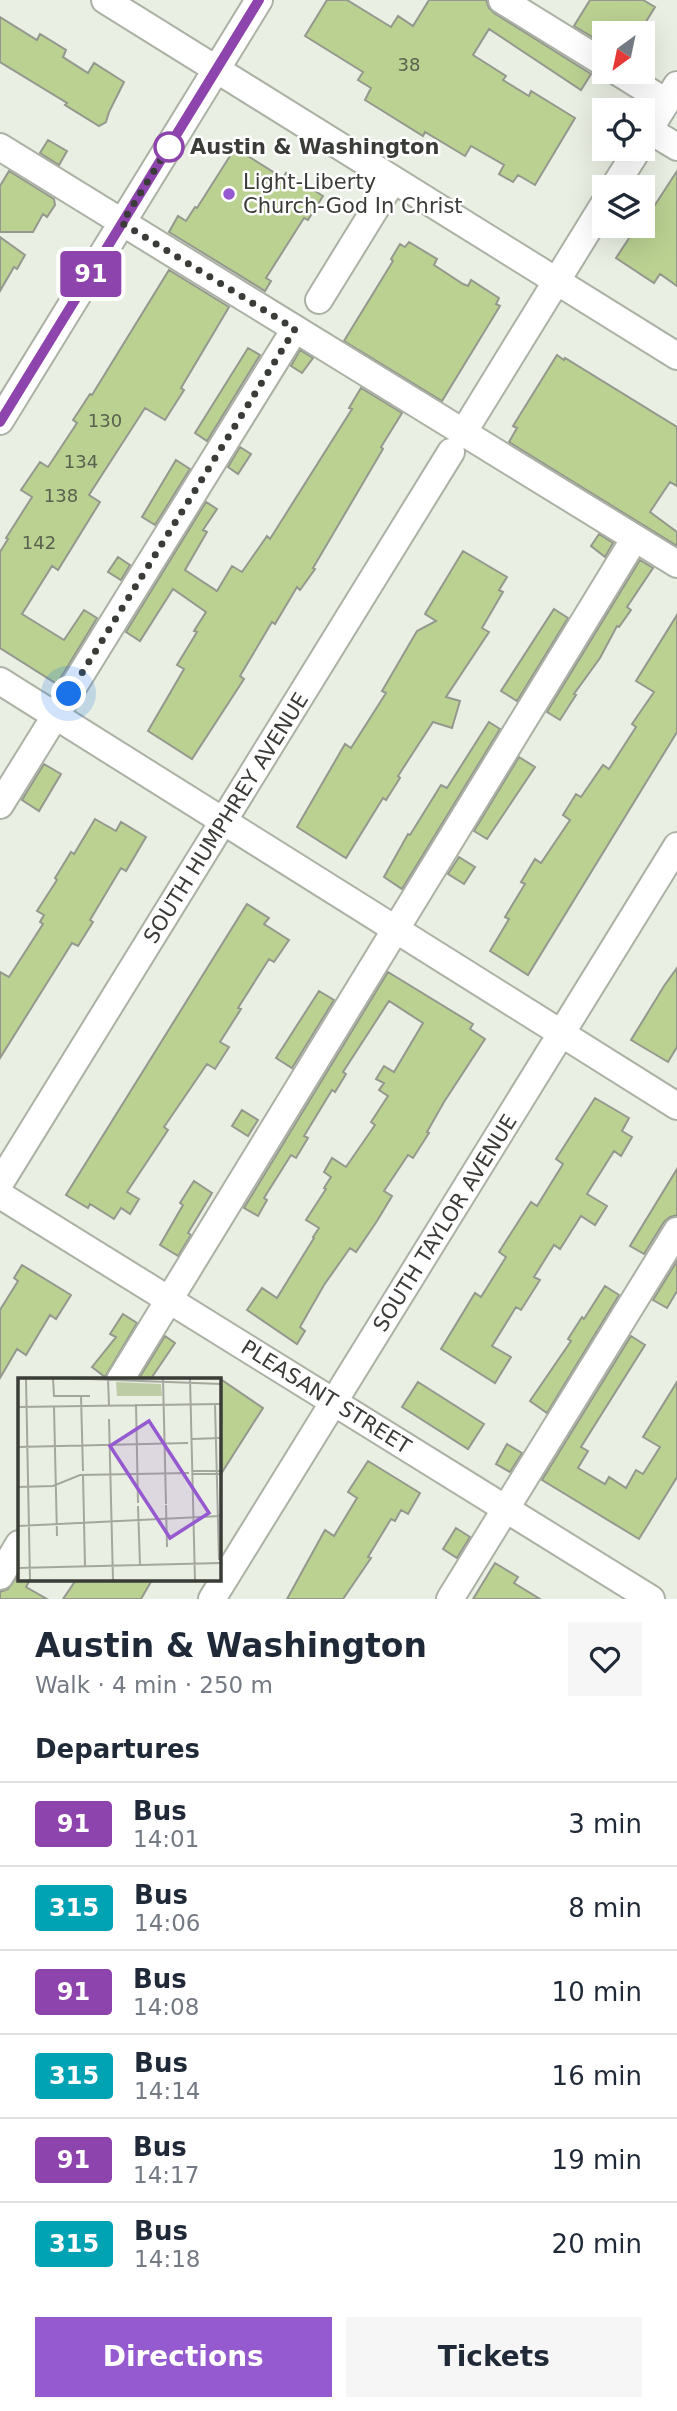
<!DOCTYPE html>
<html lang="en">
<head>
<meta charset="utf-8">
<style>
  body { margin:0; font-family:"DejaVu Sans",sans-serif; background:#f6f6f7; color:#1f2937; height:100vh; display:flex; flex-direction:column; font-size:26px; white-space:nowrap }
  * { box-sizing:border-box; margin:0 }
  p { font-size:23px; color:#747a83 }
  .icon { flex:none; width:38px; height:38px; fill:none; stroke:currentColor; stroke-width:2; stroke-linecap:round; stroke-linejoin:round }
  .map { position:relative; height:1599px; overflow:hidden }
  .side { display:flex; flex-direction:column; background:#fff; flex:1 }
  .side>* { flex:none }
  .badge { padding:0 14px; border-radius:5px; font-size:24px; line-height:46px }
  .needle { width:46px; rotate:213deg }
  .tools { position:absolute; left:592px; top:21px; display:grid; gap:14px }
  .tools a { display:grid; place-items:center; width:63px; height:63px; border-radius:0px; background:#fff; box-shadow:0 7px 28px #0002; font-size:35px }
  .you { position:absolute; width:35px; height:35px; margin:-18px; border:5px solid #fff; border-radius:50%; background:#1a73e8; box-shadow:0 0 0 10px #1a73e833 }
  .map>.badge { position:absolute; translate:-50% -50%; box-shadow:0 0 0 4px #fff }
  h2 { padding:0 35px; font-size:26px; line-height:63px }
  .round { display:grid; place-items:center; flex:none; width:74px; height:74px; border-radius:0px; background:#f6f6f7 }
  .headline { display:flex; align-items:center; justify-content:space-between; height:119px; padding:0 35px }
  h1 { font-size:33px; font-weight:800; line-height:52px }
  .cta { display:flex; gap:14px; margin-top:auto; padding:14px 35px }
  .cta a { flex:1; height:80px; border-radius:0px; background:#9559d0; color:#fff; font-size:28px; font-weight:800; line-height:80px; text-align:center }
  .cta a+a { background:#f6f6f7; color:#1f2937 }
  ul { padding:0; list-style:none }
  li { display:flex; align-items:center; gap:21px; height:84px; padding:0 35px; border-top:2px solid #e0e1e3 }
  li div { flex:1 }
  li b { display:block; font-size:26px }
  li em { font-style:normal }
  li .badge { min-width:77px; font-weight:700; text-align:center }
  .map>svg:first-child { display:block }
  .building { fill:#bad192; stroke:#94988d; stroke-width:2 }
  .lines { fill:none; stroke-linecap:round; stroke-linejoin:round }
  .minor-casing { stroke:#acb1a5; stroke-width:30 }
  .minor { stroke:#fff; stroke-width:26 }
  .line-casing { stroke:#fff; stroke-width:16 }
  .line { stroke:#8e44ad; stroke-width:10 }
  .walk { stroke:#3a3c37; stroke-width:7; stroke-dasharray:0 12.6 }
  .stop-dot { fill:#fff; stroke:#8e44ad; stroke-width:3.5 }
  .poi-dot { fill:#9559d0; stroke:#fff; stroke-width:2.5 }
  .labels { text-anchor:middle; stroke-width:5; stroke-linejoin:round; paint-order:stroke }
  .number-label { font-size:18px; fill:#5a614e }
  .stop-label { font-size:21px; font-weight:bold; fill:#3a3c37; stroke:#fff; text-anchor:start }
  .poi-label { font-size:21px; fill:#3a3c37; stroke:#fff; text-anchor:start }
  .street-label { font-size:21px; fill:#3a3c37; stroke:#fff }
  .inset-road { fill:none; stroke:#a4a79e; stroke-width:2 }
  .view { fill:#9559d0; fill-opacity:0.15; stroke:#9559d0; stroke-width:3.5 }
  .inset-edge { fill:none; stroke:#3a3c37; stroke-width:3.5 }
</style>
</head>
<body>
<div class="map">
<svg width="677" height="1599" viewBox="0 0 677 1599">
  <rect width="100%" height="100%" fill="#eaefe3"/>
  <!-- building -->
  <path class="building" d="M327 0H347L391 27 398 16 413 26 429 0H486L489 8 494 13 591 74 581 90 489 29 473 55 506 76 503 80 529 96 531 91 575 118 535 185 518 175 513 182 499 174 504 165 471 146 465 156 425 132 423 136 365 100 371 88 358 80 363 72 305 36Z
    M590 0H643L655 7 639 33H604V44L574 26Z
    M0 17 37 40 40 34 66 50 63 57 88 73 94 63 124 82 109 112 106 122 99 126 65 105 67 103 0 62Z
    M48 140 67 151 59 165 40 153Z
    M235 148 283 178 286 173 323 196 308 220 304 218 266 278 271 281 265 291 169 232 178 216 186 221 195 207 197 208Z
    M9 171 54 199 55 205 47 217 43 214 33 232H0V186Z
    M677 171V286L660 274 654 283 616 258 637 226H642V217L648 209 651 211Z
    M0 237 25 255 17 269 14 267 0 291Z
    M409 242 437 259 434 265 463 284 468 286 471 280 499 298 496 304 500 306 442 401 344 341 393 261 391 259 400 244 405 247Z
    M169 270 229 307 181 388 184 390 165 420 145 408 89 495 100 502 58 570 52 566 22 614 64 640 84 610 97 618 57 684 0 648V552L8 539 6 538 32 497 21 490 40 462 48 467 77 423 73 420 90 394 92 395Z
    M248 348 260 355 207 441 195 433Z
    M300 350 313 358 302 373 291 366Z
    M557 355 564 360 565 358 677 427V486L670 482 650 512 677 532V546L509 442 517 428 513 426Z
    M361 388 402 413 381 447 383 449 313 568 315 569 300 590 297 587 275 624 272 622 240 676 244 679 192 759 148 731 184 669 177 665 197 632 194 631 206 612 173 589 140 641 126 632 206 502 217 509 203 530 207 532 185 570 217 591 232 566 242 572 267 536 270 539 352 409 349 408Z
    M240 447 251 454 238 474 228 467Z
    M176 460 190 469 155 525 142 517Z
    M599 534 613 543 605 557 591 546Z
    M463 551 507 577 499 590 503 592 482 628 489 632 446 697 460 701 452 728 433 722 398 776 400 778 386 800 383 798 346 858 297 827 345 744 351 748 386 693 382 691 417 631 436 621 425 614Z
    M118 557 130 565 121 580 108 572Z
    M640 560 653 568 627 607 631 610 619 627 617 626 600 658 574 694 576 695 560 720 547 712Z
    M554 609 568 618 517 701 501 691Z
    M677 615V732L528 975 490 951 509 919 505 917 525 884 521 882 535 859 541 863 570 820 563 815 576 794 581 797 603 765 609 769 636 727 632 724 654 692 636 681Z
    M489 722 500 729 402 889 384 877 408 834 410 835 441 785 447 788Z
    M519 757 535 767 487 839 474 831Z
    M44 764 61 774 39 811 22 800Z
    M95 819 116 831 121 822 146 837 126 871 121 868 90 920 93 922 78 946 72 943 0 1058V972L9 977 43 924 40 922 44 915 37 911 57 880 55 878 71 852 74 854Z
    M459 857 475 867 464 884 448 874Z
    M247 904 269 918 264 924 289 940 274 962 269 959 238 1008 241 1009 220 1042 229 1047 215 1069 207 1064 164 1127 168 1130 127 1192 139 1199 130 1214 121 1208 114 1219 90 1204 88 1208 66 1195Z
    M677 968V1047L668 1062 631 1040 664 986Z
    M388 972 473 1024 470 1029 485 1039 444 1102 427 1132 429 1133 413 1158 408 1155 384 1191 392 1196 377 1221 356 1252 350 1248 324 1285 300 1327 305 1331 297 1344 247 1310 262 1288 277 1298 314 1238 313 1237 319 1228 306 1220 326 1189 324 1188 331 1177 324 1172 332 1158 346 1167 375 1125 371 1122 388 1096 379 1090 384 1083 376 1079 384 1066 394 1072 423 1023 389 1001 343 1072 346 1074 335 1092 332 1090 304 1136 308 1138 296 1158 291 1155 264 1198 267 1200 258 1216 244 1208Z
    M319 991 334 1000 292 1068 276 1058Z
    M595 1098 629 1118 622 1131 632 1137 621 1156 614 1151 587 1194 607 1206 595 1225 581 1216 560 1249 554 1245 534 1277 540 1280 521 1310 516 1307 492 1346 511 1357 495 1383 441 1349 475 1293 481 1297 506 1257 499 1252 513 1230 531 1202 537 1206 563 1164 556 1159Z
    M242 1110 258 1120 248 1136 232 1126Z
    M677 1169V1215L670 1217 664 1222 644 1254 630 1246Z
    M194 1181 212 1193 188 1233 191 1235 178 1256 160 1245 183 1205 180 1203Z
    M677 1261V1291L667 1308 653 1300Z
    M22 1265 71 1295 56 1319 50 1315 26 1355 17 1349 0 1378V1310L18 1281 14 1278Z
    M605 1286 619 1295 547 1413 530 1401 571 1341 568 1339 582 1317 584 1319Z
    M123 1314 137 1323 105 1377 92 1367 116 1337 110 1334Z
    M165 1336 175 1343 150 1380H138Z
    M631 1336 645 1345 581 1447 588 1451 578 1468 605 1484 609 1477 626 1488 636 1470 643 1474 660 1447 643 1437 677 1382V1477L639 1539 542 1480Z
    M219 1378 263 1408 219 1477Z
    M418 1382 484 1424 468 1449 402 1407Z
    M507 1444 522 1453 510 1472 496 1464Z
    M368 1461 420 1493 408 1514 401 1510 395 1521 391 1519 368 1557 371 1558 343 1599H287L325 1530 334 1536 357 1498 348 1492Z
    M456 1528 470 1537 457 1558 443 1549Z
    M495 1563 518 1577 514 1583 540 1599H473Z
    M19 1574V1580H30L26 1587 47 1599H0V1592L8 1589Z
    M76 1580H152L141 1599H63Z"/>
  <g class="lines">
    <defs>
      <path id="minor" d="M105 0 677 356
        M502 0 604 63
        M618 72 666 102
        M649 130 677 147
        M642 141 677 85
        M0 147 677 564
        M614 187 638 149
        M319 300 393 180
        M0 421 259 0
        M463 433 604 204
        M0 681 677 1106
        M0 805 295 329
        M0 1183 451 452
        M0 1195 651 1599
        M120 1380 635 538
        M0 1576 19 1544
        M212 1599 677 846
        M450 1599 677 1231"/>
    </defs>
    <!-- minor casing -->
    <use href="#minor" class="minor-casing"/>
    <!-- minor -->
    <use href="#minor" class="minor"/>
  </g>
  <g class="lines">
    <defs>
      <path id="line" d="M0 422 259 0"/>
    </defs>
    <!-- line casing -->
    <use href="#line" class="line-casing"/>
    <!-- line -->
    <use href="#line" class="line"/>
    <!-- walk -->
    <path class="walk" d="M69 694 295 329 122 223 173 140 169 147"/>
  </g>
  <!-- markers -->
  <circle class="stop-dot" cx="169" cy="147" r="14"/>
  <circle class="poi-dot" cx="229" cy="194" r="7"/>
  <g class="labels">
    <!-- number labels -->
    <g class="number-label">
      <text x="409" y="71">38</text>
      <text x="105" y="427">130</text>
      <text x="81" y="468">134</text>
      <text x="61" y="502">138</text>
      <text x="39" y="549">142</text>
    </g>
    <!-- stop labels -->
    <g class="stop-label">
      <text x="190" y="154">Austin &amp; Washington</text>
    </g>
    <!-- poi labels -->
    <g class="poi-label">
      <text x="243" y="189">Light-Liberty<tspan x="243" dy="24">Church-God In Christ</tspan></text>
    </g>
    <!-- street labels -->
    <g class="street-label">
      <text transform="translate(226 818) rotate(-58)" y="7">SOUTH HUMPHREY AVENUE</text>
      <text transform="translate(445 1223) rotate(-58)" y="7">SOUTH TAYLOR AVENUE</text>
      <text transform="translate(326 1397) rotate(32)" y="7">PLEASANT STREET</text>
    </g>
  </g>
  <!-- overview -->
  <g transform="translate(18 1378)">
    <rect width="203" height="203" fill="#eaefe3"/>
    <path d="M98 4 143 6 144 18H99Z" fill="#bdcca4"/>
    <path class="inset-road" d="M8 0 12 203M35 0 36 18H72M44 0 203 6M145 0 148 126M172 0 177 203M90 1 91 27M63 18 65 93M118 26 120 125M197 26 201 182M0 29 203 26M36 29 39 158M91 41 95 203M174 61 203 60M0 69 170 65M175 93H203M175 96H203M65 97 67 188M0 109 35 108 62 97 171 95M148 127 149 169M120 128 122 187M0 148 203 138M0 190 203 185"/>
    <path class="view" d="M131 43 191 135 152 160 92 68Z"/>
    <rect width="203" height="203" class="inset-edge"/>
  </g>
</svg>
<div class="tools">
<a><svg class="needle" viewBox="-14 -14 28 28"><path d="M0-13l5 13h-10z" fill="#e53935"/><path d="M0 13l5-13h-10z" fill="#747a83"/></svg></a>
<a><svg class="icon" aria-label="locate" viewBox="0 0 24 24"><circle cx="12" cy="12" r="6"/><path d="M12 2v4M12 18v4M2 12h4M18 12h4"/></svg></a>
<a><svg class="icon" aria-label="layers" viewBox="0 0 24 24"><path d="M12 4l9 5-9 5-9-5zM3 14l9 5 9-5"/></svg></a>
</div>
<div class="you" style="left:69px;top:694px"></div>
<b class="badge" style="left:91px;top:274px;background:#8e44ad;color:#fff">91</b>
</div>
<section class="side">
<div class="headline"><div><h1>Austin &amp; Washington</h1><p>Walk · 4 min · 250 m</p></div><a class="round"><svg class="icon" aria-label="heart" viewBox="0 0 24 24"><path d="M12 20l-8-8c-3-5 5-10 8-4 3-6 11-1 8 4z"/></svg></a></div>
<h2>Departures</h2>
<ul>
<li><span class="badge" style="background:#8e44ad;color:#fff">91</span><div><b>Bus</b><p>14:01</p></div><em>3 min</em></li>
<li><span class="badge" style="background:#00a3b4;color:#fff">315</span><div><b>Bus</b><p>14:06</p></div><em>8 min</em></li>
<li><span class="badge" style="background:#8e44ad;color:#fff">91</span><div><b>Bus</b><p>14:08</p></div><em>10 min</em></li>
<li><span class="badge" style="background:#00a3b4;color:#fff">315</span><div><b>Bus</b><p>14:14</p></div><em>16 min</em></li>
<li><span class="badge" style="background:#8e44ad;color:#fff">91</span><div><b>Bus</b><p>14:17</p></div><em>19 min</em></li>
<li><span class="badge" style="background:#00a3b4;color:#fff">315</span><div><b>Bus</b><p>14:18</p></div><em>20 min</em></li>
</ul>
<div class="cta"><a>Directions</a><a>Tickets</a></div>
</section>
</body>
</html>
